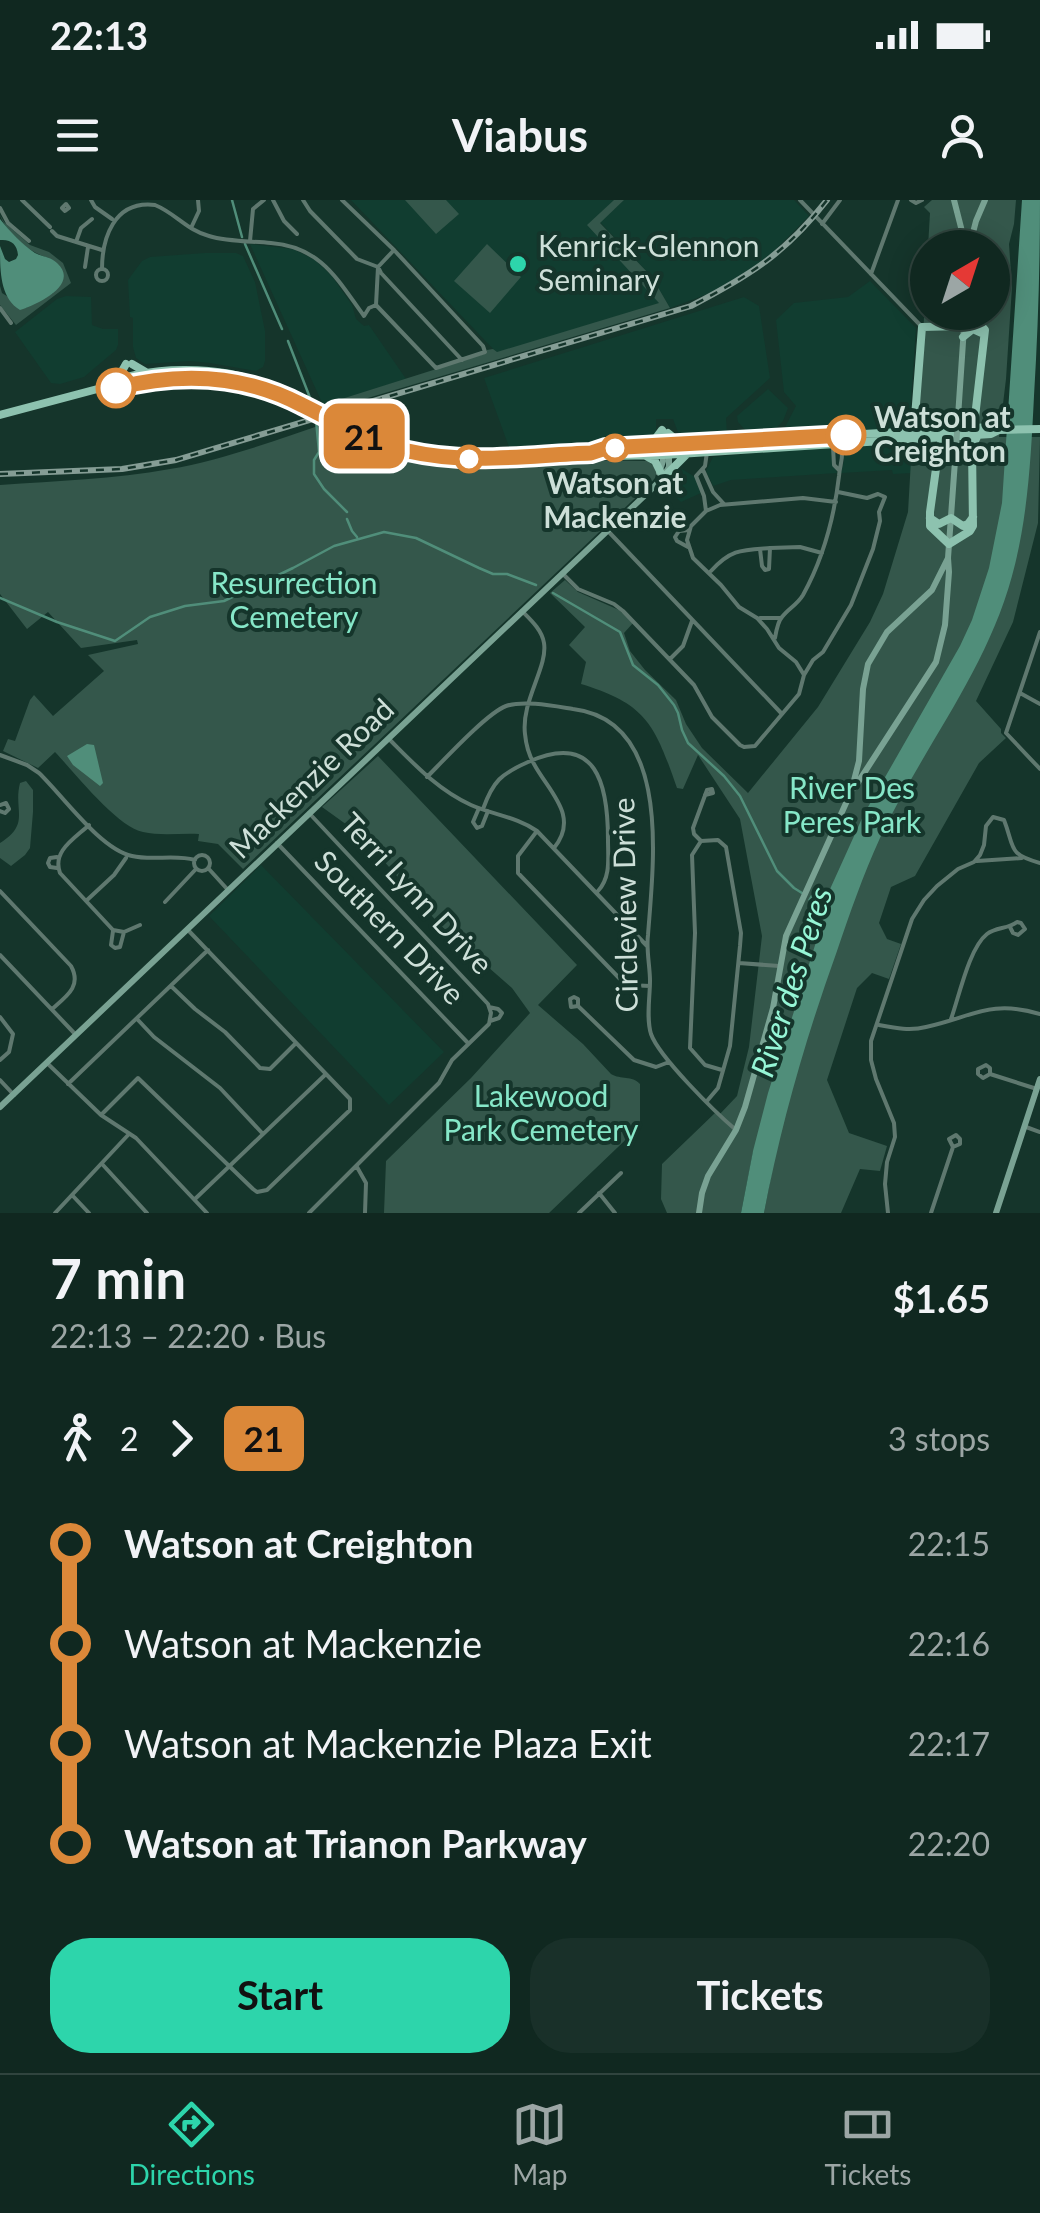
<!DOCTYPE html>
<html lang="en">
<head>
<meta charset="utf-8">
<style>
  body { margin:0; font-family:Lato,sans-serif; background:#193029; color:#f1f3f6; height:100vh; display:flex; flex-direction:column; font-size:38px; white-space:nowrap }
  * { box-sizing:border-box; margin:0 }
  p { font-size:32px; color:#9ca6a5 }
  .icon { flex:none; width:55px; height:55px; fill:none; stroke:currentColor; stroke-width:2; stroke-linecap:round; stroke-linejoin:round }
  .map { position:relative; height:1013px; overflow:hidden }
  .panel { display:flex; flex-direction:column; background:#102820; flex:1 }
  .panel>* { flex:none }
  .badge { padding:0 20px; border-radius:15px; font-size:35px; line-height:65px }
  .needle { width:65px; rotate:39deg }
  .fabs { position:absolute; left:910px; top:30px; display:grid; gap:20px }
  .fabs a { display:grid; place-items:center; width:100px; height:100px; border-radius:50%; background:#102820; box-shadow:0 5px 25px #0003,0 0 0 2px #30443e; font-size:50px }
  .map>.badge { position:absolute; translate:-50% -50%; box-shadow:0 0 0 5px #fff }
  .legs { display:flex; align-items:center; gap:15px; height:110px; padding:0 50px; font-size:32px }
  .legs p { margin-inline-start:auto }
  .summary { display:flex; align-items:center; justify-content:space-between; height:170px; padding:0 50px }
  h1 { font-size:55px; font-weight:700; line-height:75px }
  .button { display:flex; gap:20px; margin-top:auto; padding:20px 50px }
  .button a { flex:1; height:115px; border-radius:40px; background:#2dd5ab; color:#111; font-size:40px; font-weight:700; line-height:115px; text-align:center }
  .button a+a { background:#193029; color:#f1f3f6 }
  ul { padding:0 50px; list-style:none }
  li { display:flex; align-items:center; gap:35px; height:100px; font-size:38px }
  li i { display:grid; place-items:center; width:15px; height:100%; margin:0 12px; background:currentColor }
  li i::after { content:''; width:25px; height:25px; margin:-12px; border:8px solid; border-radius:50%; background:#102820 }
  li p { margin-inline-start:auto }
  li:first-child i { background:linear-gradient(#0000 50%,currentColor 0) }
  li:last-child i { background:linear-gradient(currentColor 50%,#0000 0) }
  .status { display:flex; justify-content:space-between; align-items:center; height:70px; padding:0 50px; background:#102820; direction:ltr }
  .status svg { height:28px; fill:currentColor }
  header { display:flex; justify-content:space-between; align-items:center; height:130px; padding:0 50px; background:#102820; font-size:45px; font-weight:700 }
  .dock { display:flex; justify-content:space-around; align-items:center; height:140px; border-top:2px solid #30443e; background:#102820; font-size:28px; color:#9ca6a5 }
  .dock a { display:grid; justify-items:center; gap:5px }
  .dock .on { color:#2dd5ab }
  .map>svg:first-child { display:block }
  .built { fill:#113d30 }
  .green { fill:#34574b }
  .water { fill:#508e7a }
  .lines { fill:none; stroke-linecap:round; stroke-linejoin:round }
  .stream { stroke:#508e7a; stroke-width:2.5 }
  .street { stroke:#5f786f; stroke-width:4 }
  .secondary { stroke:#79a293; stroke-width:6 }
  .primary { stroke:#8dc2af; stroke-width:8 }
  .rail-casing { stroke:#859d95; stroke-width:6 }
  .rail { stroke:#15352b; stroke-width:2.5; stroke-dasharray:8; stroke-linecap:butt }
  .secondary-bridge { stroke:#79a293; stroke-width:6 }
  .line-1-casing { stroke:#fff; stroke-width:22 }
  .line-1 { stroke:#db8839; stroke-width:15 }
  .poi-dot { fill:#2dd5ab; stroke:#15352b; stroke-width:4 }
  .stop-1-dot { fill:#fff; stroke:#db8839; stroke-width:5 }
  .labels { text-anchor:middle; stroke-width:8; stroke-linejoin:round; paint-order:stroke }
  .poi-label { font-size:30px; fill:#cddfd8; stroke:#15352b; text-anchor:start }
  .stop-label { font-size:30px; font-weight:bold; fill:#cddfd8; stroke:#15352b; text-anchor:start }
  .park-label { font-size:30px; fill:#86e7c8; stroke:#15352b }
  .street-label { font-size:30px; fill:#cddfd8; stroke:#15352b }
  .water-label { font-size:32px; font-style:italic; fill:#96f6d6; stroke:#15352b }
</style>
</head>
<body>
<div class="status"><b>22:13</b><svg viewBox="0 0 49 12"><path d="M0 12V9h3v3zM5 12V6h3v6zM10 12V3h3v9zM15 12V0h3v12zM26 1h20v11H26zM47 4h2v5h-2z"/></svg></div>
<header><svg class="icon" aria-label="menu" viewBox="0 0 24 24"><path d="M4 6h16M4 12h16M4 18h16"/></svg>Viabus<svg class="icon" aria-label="person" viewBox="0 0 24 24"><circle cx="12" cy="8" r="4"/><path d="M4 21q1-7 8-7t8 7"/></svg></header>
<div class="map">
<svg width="1040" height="1013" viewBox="0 0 1040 1013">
  <rect width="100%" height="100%" fill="#15352b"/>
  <!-- built -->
  <path class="built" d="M351 0H614L588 26 660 103 497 153Z
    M624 0H794L809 16 773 52 742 76 713 92 670 108 652 77 600 22Z
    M250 44 293 49 315 60 331 75 352 105 356 119 364 126 369 125 406 179 323 205Z
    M205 53H236L243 56 255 82 265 131V161L263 167 256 171 210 163 190 161 145 164 136 158 133 147V118L130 117 128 80 142 61 150 57Z
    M870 81 916 128 909 228 782 233 796 206 784 192 776 120 794 103 848 97Z
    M66 96 91 97 92 125 103 129H118V145L116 150 84 177 60 184 51 183 15 132 57 99Z
    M744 97 759 106 770 178 726 218 727 234 679 235 673 219H656V235L652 238 509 247 484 178Z
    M768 189 788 208 783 221 770 234H749L738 222 737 216Z
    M913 241 912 273 893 274 892 270 841 273 844 261V246Z
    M830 246 837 273 731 280 713 286 706 271 713 257Z
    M682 269 695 277 701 293 681 302 664 285Z
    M261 665 444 852 389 905 209 716Z"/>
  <!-- green -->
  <path class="green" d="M405 0H446L459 14 436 34Z
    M614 0H624L600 23 652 77 670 108 341 206 333 205 332 202 487 153V150L493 149 497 152 659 103 587 25Z
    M932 0H1016L1014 24 1009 44 1012 87 1006 179 999 237H1040L1038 323 1013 422 976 501 1001 529V533L1006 538 979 563 915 676 891 687 879 723 887 739 901 744 889 779 872 773 857 788 827 880 849 933 887 946 880 971 860 969 841 1013H764L772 971 753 952 741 1013H667L661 999 662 964 715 913 719 915 737 896 749 847 762 736 740 619 698 555 683 589 677 588C655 525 647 504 581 484L586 462 569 445 585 427 550 393 565 380 578 392 619 410 633 423 624 433 630 451 645 470 676 500 686 524 702 548 748 593 818 507 870 422 883 394 908 312 912 243 918 228 927 62 928 112H992V48L928 47 930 13 924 7Z
    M0 15 4 22 30 45 49 52 63 63 71 83 16 125 0 105V86L2 93 26 108 53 93 49 58C31 54 6 33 0 15Z
    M487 44 521 77 490 113 454 81Z
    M327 223 385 251 419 260 493 265 573 260 648 261 657 269 655 278 650 284 243 669 218 644 198 641 199 634C181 633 160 636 143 632 117 627 74 572 55 552L38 568 3 551 8 539 15 541 30 500 34 495 53 516 104 471 88 455 138 444 137 440 81 448 48 412 27 429 0 394V285C57 281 114 279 170 269 222 260 277 240 327 223Z
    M378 556 577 765 538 805 583 844 611 874C621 880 632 875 640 884V926L549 1013H384L386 961 471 878 530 813 512 788 439 724 361 635 322 607Z
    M26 581 33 590V612L30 648 25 655 11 666 0 658V643C31 624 13 610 20 583Z"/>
  <!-- water -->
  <path class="water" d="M1022 0H1040C1040 66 1038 131 1034 196 1031 256 1028 318 1012 376 986 472 922 549 880 638 863 675 850 713 837 751 806 837 781 924 764 1013H741L753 951 768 893 824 717 822 708 808 700 811 695 823 700 826 698 864 614 960 446 972 420 989 368 1002 303Z
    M0 19C10 32 22 44 35 53 43 57 51 57 57 63 81 85 35 105 20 110 0 98 0 71 0 46L5 59 9 62 16 59 18 55C17 44 11 39 0 40Z
    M87 544 94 545 103 583 100 586 73 565 67 556Z"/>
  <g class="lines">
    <!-- stream -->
    <path class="stream" d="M232 0 242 37
      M245 44 282 129
      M288 141 312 203
      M316 220 319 252 314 260V274L324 289 347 312
      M347 319 352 331 357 337
      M553 393 620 432 633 465 658 485 674 505 678 513 682 530 688 543 724 576 740 596 777 671 794 688 802 693
      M0 398 57 422 115 441 150 417 185 406 224 401 293 368 334 346 384 332 416 338 479 368 493 374H507L536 385"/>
    <!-- street -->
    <path class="street" d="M22 0 50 27
      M91 0 95 7 112 19
      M273 0 284 21 297 34
      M303 0 310 11 357 59 378 67 381 73 462 160
      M342 0 394 50 483 146 485 152 436 168 376 105
      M800 0 922 127
      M911 0 916 3 922 0
      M66 4 69 8 65 11 62 8Z
      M0 8 8 23 29 41
      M822 24 840 0
      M191 28 199 11 198 0
      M52 31 57 36 102 50
      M250 41 253 9 264 0
      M76 42 81 28 92 19
      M85 67 88 47
      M102 69C102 40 113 0 155 5 175 13 188 31 209 36 228 42 251 41 271 43 321 47 337 79 364 116L369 108 376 105 378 67 394 50
      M96 75a6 6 0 1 1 12 0a6 6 0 1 1-12 0Z
      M871 74 898 0
      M0 108 11 123
      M833 247 834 265 839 270
      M703 270 713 292 724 304
      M706 311 704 296 696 276 705 266 707 252
      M607 330 782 514
      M688 347 677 341 675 337 679 331 689 330
      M770 348 800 347 822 353
      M711 371C731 349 742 350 770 348L769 369 765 370 762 366 760 349
      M562 373 578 389 614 404 623 411 694 485 712 517 740 545 744 547 755 546 799 494 804 475 813 460 823 452 851 405 873 349 880 321 879 312 885 297 878 294 867 298 838 292
      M522 411C531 420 542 430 544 443 548 467 521 501 525 534 526 545 529 555 534 564 549 592 580 616 554 648
      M760 418H780
      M1040 432 1006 533 1040 569
      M775 438C776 432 778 421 782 417 789 408 797 405 803 395 824 357 834 319 839 276 840 263 843 262 842 246
      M670 459 683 446 692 421
      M804 475 796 462 779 448 767 429 757 418 739 407 721 385 693 358 687 340 691 326 706 311 720 305 803 298 836 302
      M1020 493 1040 504
      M390 540C415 565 438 590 471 605 494 615 517 617 537 631L647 746
      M0 555 27 565 39 573C64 597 100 649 132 656 153 661 174 654 195 660
      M427 577C443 561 487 513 506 506 524 500 554 506 573 509 673 521 653 665 648 735 646 750 650 766 650 781 650 797 646 818 651 834 659 857 716 913 736 930
      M705 595 713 593 712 589 707 590
      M0 605 6 603 9 609
      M479 608 473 622 477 628 482 626 488 611
      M483 609C493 581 501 574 528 562 597 531 608 585 608 640 608 658 611 677 598 691
      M0 611 5 613 9 609
      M309 613 488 804 491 813 489 824 452 860 439 883 309 1013
      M89 625C74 639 52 651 60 673L113 730 124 732 140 725
      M537 631 518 656V673L620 779 628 785 650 786
      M701 641 718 640 726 647 741 733 740 746 730 846 718 888 707 901
      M701 641 692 655 695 733 690 848 705 865 722 870
      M701 641 694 634 693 628 707 590
      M277 643 467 842
      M194 663a8 8 0 1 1 16 0a8 8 0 1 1-16 0Z
      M57 657 50 658 48 663 50 667 57 668
      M977 661 1022 658
      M208 668 228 690
      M0 691 71 766C82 786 67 796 52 809
      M86 701 114 675 126 658
      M165 702 196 669
      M113 731 111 745 115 748 120 747 124 732
      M0 755 76 835
      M739 763 779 766
      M171 786 195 809 225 832 260 868 270 869 296 843
      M578 806 571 807 570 799 574 797 578 799V806L634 860 656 867 669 862
      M489 807 498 809 502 813 499 818 490 821
      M0 817 13 834 9 852 0 860
      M951 819C959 797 969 748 987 734 996 727 1008 729 1017 722L1021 723 1025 729 1018 735 1013 733 1010 727
      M138 820 154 837 220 888 263 934
      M879 825C895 828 910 831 926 827 972 817 990 799 1040 814
      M47 863 101 915 136 938 207 1013
      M990 874V868L986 865 978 869V874L983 878 990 874 1037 889
      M0 880 14 895
      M68 884 208 750
      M101 915 138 878 253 989 257 992 267 990 350 910V899L187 729
      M1026 927 1040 932
      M103 965 147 1013
      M357 967 366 983 365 1013
      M599 993 615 1013
      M72 995 89 1013
      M195 999 326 874
      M55 1013 129 934
      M579 1013 621 973
      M888 1013 885 984 887 962 895 937 894 923 876 879 871 860V841L912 719 924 700 937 686 958 669 974 662 980 655 984 645 986 626 993 617 1004 620C1015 648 1007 654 1040 663
      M931 1013 953 947 949 939 956 935 960 939V944L953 947"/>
    <!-- secondary -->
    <path class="secondary" d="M954 0 966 47
      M969 48 976 21 985 0
      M958 217 965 112
      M659 273 663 261 662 246
      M855 587 936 462 945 425 949 372 948 358 956 247
      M0 907 661 280 669 267V246
      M699 1013 702 993 708 976 736 930 745 907 773 808 786 736 851 592 859 561 863 489 868 464 887 432 932 390 948 358
      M996 1013 1040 879"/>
    <!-- primary -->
    <path class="primary" d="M944 124 960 112
      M963 137 973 129 984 134
      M132 164 149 174
      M117 180 126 164
      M105 187C133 165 234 164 261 186 305 204 344 232 389 246 454 267 524 255 591 253L607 256 663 255 991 234 999 230
      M0 215 105 187 114 188 157 179 193 177 261 186
      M968 228 975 217 985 130 969 112
      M911 231 915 217 922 127 964 126
      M668 233 683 245
      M944 237 939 247 930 312V326L949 344 970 331 973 326 972 247 978 235
      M650 246 662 230
      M596 251 607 248 991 227 999 230 1040 229
      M646 256 655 261 660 271
      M663 278 687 254
      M930 318 939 324 951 318 963 326 968 324 973 317"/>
    <defs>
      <path id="rail" d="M0 274 122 269 176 260 691 106C749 76 786 53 827 0"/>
    </defs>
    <!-- rail casing -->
    <use href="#rail" class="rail-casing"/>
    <!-- rail -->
    <use href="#rail" class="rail"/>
    <!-- secondary-bridge -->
    <path class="secondary-bridge" d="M956 247 958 217"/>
  </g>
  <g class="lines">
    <defs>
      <path id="line-1" d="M116 188C180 172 243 174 302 205 337 222 370 243 408 251 468 265 530 255 591 253L606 248 846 235"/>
    </defs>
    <!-- line-1 casing -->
    <use href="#line-1" class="line-1-casing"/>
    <!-- line-1 -->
    <use href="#line-1" class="line-1"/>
  </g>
  <!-- markers -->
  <circle class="poi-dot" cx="518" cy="64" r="10"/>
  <g class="stop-1-dot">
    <circle cx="116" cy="188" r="18"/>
    <circle cx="846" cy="235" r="18"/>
    <circle cx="615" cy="248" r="12"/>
    <circle cx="469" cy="259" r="12"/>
  </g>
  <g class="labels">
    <!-- poi labels -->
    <g class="poi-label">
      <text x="538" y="57">Kenrick-Glennon<tspan x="538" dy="34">Seminary</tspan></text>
    </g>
    <!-- stop labels -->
    <g class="stop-label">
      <text x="874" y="228">Watson at<tspan x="874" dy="34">Creighton</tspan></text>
      <text x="615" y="294" text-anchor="middle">Watson at<tspan x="615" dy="34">Mackenzie</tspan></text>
    </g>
    <!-- park labels -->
    <g class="park-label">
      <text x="294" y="394">Resurrection<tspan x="294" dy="34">Cemetery</tspan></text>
      <text x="852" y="599">River Des<tspan x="852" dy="34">Peres Park</tspan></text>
      <text x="541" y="907">Lakewood<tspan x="541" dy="34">Park Cemetery</tspan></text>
    </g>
    <!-- street labels -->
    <g class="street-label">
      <text transform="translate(312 579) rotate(-44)" y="10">Mackenzie Road</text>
      <text transform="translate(416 694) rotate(47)" y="10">Terri Lynn Drive</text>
      <text transform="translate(626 705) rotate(-91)" y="10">Circleview Drive</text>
      <text transform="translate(389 728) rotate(46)" y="10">Southern Drive</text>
    </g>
    <!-- water labels -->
    <g class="water-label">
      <text transform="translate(792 782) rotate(-72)" y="11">River des Peres</text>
    </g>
  </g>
</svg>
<div class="fabs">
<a><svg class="needle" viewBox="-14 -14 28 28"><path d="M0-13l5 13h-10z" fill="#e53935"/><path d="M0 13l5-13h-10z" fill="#9ca6a5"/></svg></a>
</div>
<b class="badge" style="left:364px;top:236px;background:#db8839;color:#111">21</b>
</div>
<section class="panel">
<div class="summary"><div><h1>7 min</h1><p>22:13 – 22:20 · Bus</p></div><b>$1.65</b></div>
<div class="legs"><svg class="icon" aria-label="walk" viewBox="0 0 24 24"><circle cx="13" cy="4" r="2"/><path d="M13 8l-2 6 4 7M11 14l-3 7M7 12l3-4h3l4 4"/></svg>2<svg class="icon" aria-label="forward" viewBox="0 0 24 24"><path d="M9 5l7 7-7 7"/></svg><b class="badge" style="background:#db8839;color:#111">21</b><p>3 stops</p></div>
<ul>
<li><i style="color:#db8839"></i><b>Watson at Creighton</b><p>22:15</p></li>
<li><i style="color:#db8839"></i><span>Watson at Mackenzie</span><p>22:16</p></li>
<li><i style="color:#db8839"></i><span>Watson at Mackenzie Plaza Exit</span><p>22:17</p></li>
<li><i style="color:#db8839"></i><b>Watson at Trianon Parkway</b><p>22:20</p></li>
</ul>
<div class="button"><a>Start</a><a>Tickets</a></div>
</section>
<nav class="dock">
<a class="on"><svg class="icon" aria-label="directions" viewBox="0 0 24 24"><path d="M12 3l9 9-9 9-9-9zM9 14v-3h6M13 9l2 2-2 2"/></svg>Directions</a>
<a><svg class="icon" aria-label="map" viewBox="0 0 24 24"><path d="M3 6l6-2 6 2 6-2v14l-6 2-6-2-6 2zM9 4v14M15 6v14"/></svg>Map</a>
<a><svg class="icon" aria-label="tickets" viewBox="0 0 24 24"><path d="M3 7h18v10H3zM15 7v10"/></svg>Tickets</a>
</nav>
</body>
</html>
